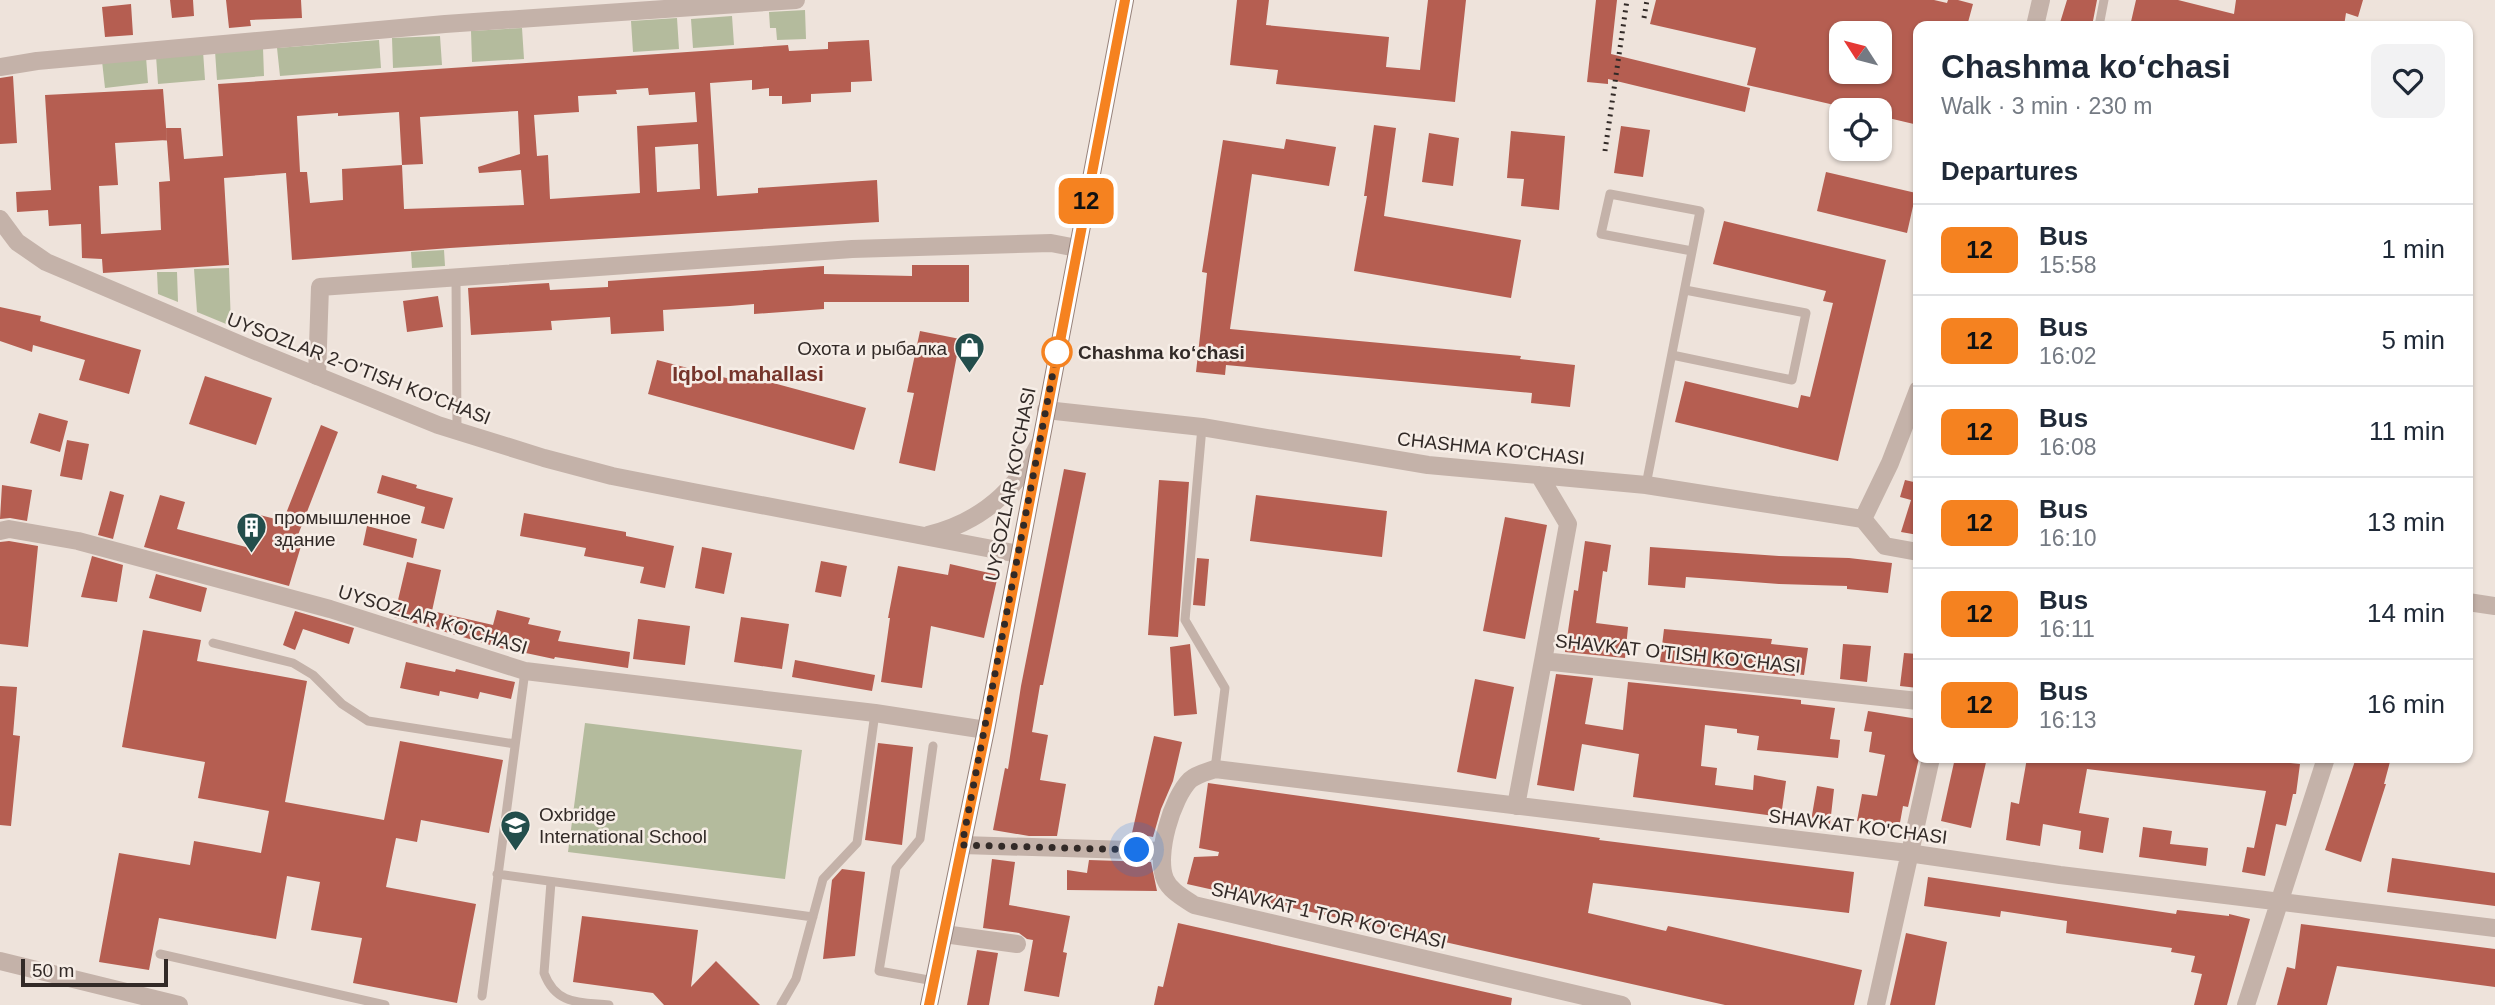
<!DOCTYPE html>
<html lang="en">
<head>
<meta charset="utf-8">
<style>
  body { margin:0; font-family:Arial,sans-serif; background:#f2f2f3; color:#1f2937; height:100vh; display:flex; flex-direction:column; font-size:26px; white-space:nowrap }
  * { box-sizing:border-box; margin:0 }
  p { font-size:23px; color:#747a83 }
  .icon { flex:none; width:38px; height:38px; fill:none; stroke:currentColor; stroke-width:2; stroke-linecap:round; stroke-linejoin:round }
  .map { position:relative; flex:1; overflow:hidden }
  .panel { position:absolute; left:1913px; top:21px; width:560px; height:742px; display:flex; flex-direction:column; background:#fff; border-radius:14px; box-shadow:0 2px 5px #0004 }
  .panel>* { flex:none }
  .badge { padding:0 14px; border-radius:10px; font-size:24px; line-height:46px }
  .needle { width:46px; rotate:306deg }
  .fabs { position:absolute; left:1829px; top:21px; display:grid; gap:14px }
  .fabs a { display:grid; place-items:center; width:63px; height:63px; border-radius:14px; background:#fff; box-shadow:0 2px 5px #0004; font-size:35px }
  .scale { position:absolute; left:21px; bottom:18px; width:147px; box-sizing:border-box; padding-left:7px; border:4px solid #322a27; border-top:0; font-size:19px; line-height:24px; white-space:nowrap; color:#322a27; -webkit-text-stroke:5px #f6ede6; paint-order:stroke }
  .you { position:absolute; width:35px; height:35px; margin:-18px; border:5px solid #fff; border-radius:50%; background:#1a73e8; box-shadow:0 0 0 10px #1a73e833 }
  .map>.badge { position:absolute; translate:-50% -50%; box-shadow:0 0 0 4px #fff }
  h2 { padding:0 28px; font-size:26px; line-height:63px }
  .round { display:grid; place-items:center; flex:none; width:74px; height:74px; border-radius:14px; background:#f2f2f3 }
  .overview { display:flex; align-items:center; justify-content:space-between; height:119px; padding:0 28px }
  h1 { font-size:33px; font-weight:800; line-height:52px }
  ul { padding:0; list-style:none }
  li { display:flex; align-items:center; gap:21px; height:91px; padding:0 28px; border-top:2px solid #e0e1e3 }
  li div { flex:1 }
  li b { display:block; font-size:26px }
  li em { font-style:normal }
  li .badge { min-width:77px; font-weight:700; text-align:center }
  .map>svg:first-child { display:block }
  .green { fill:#b4bb9d }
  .building { fill:#b55e51; fill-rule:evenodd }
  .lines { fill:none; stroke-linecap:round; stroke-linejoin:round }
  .service { stroke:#c4b2a9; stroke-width:9 }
  .minor { stroke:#c4b2a9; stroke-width:18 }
  .tertiary { stroke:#c4b2a9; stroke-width:18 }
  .secondary { stroke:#97827a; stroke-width:18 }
  .rail { stroke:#322a27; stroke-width:5; stroke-dasharray:2 5; stroke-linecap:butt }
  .line-casing { stroke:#fff; stroke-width:16 }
  .line { stroke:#f58220; stroke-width:10 }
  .walk { stroke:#322a27; stroke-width:7; stroke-dasharray:0 12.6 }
  .stop-dot { fill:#fff; stroke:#f58220; stroke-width:3.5 }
  .labels { text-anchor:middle; stroke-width:5; stroke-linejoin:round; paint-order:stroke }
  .poi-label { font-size:19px; fill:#322a27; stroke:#f6ede6; text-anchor:start }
  .stop-label { font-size:19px; font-weight:bold; fill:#322a27; stroke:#f6ede6; text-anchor:start }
  .street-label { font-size:19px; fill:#322a27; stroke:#f6ede6 }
  .neighbourhood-label { font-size:21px; font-weight:bold; fill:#76352b; stroke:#f6ede6 }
</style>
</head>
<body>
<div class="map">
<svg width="2495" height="1005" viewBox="0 0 2495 1005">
  <rect width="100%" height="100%" fill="#eee3db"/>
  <!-- green -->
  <path class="green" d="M805 10 806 39 777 40 776 28H770L769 12Z
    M732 16 734 45 693 48 691 19Z
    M677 18 679 49 633 52 631 21Z
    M522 28 524 59 472 62 471 31Z
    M440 36 442 65 393 68 392 38Z
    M379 40 381 68 280 76 277 48Z
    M263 48 264 76 217 80 215 51Z
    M203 51 205 80 158 84 156 56Z
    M146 57 148 83 105 88 102 61Z
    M444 250 445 266 412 268 411 252Z
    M229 268 231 326 197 312 194 269Z
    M157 272H177L178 302 158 294Z
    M585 723 802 750 785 879 568 852Z"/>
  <!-- building -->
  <path class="building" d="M170 0H193L194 16 172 18Z
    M226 0H301L302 18 250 20 251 26 229 28Z
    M1237 0H1269L1266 25 1389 37 1386 67 1420 70 1428 0H1466L1455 102 1276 84 1278 70 1230 65Z
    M1596 0H1617L1611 54 1750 88 1745 112 1608 79V84L1587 82Z
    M1656 0H1934L1947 3 1948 0H1958L1973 4 1967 26H1918V125L1880 116V110H1856L1747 85 1756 48 1650 24ZM1841 33H1880V72H1841Z
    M2067 0H2097L2092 26H2059Z
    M2136 0H2178L2234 14 2236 0H2363L2358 17 2346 13 2344 26H2130Z
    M131 4 133 35 105 37 102 7Z
    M869 40 872 81 851 82V92L811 94V102L782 104V96H769V88L752 90V80L710 83 717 196 758 193V188L877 180 879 222 450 248 292 260 286 173 224 178 229 265 103 273 102 259 82 258 81 224 49 226 48 210 17 212 16 192 51 190 45 95 163 89 167 140 115 143 118 185 99 186 101 234 161 230 159 182 170 181 166 128H181L184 159 223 156 218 84 788 45 789 51 808 50 828 49V42ZM648 88 649 95 695 92 697 122 637 126 640 193 550 199 548 155 537 156 534 115 579 112 578 96 617 94 616 90ZM518 111 520 154 478 167 479 173 521 170 524 205 404 209 402 165 423 164 420 117ZM399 112 402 165 342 169 343 200 310 203 307 172H300L297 116 338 113V116ZM698 144 700 189 657 192 655 147Z
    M13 76 17 143 0 144V78Z
    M1374 125 1396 128 1384 216 1521 240 1511 298 1354 271 1367 196H1364Z
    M1621 126 1650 130 1643 177 1614 173Z
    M1511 131 1565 136 1559 210 1521 206 1524 179 1507 178Z
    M1429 133 1459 138 1453 186 1422 182Z
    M1286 139 1336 147 1329 186 1252 174 1230 329 1521 356 1520 359 1575 365 1570 407 1531 403 1532 393 1226 365 1225 375 1196 372 1207 273 1202 272 1223 140 1284 149Z
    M1826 172 1916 193 1907 233 1817 211Z
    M1724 221 1886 260 1838 461 1675 422 1685 381 1798 408 1801 395 1810 397 1833 303 1823 301 1826 291 1713 264Z
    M912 265H969V302H824V309L754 314V304L730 306 663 310 664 331 611 334 610 317 551 321 552 330 471 335 468 288 549 283 550 290 608 287V281L824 266V274L912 276Z
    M438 296 443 327 407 332 403 301Z
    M0 307 41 316 40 321 141 350 129 394 79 380 85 360 33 345 32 352 0 341Z
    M920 331 960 339 935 471 899 463 914 393 907 392Z
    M657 360 734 380 736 373 866 408 854 450 648 394Z
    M205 376 272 398 256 445 189 424Z
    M39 413 68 421 60 452 30 443Z
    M321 425 338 432 298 535 304 536 289 586 144 547 160 495 185 502 177 529 246 547 256 514 283 521Z
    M67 440 89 444 82 480 60 476Z
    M1064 469 1086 473 1043 685H1040L1032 732 1048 735 1040 780 1066 784 1057 836H1029L993 830 1005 768 1008 769 1021 686Z
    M382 475 417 485 416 488 453 498 444 529 421 523 425 507 377 493Z
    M1159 480 1189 482 1178 637 1148 635Z
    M1905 480 1918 483V535L1901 532 1911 500 1900 497Z
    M2 485 32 490 27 521 10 518 0 519Z
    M110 491 124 495 113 539 98 535Z
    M1256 495 1387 511 1382 557 1250 541Z
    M524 513 626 532V536L674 546 665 588 640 583 644 567 584 556 586 548 520 536Z
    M1505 517 1547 525 1525 639 1483 631Z
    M367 526 417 539 413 558 363 545Z
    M9 541 38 546 28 647 0 644V542Z
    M1585 541 1611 545 1607 572 1603 571 1596 623 1628 627 1625 658 1565 652 1574 590 1578 591Z
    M702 547 732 553 724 594 695 588Z
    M1650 547 1779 556 1849 558 1892 563 1888 593 1847 589V586L1779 584 1686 577 1685 588 1648 585Z
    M92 556 123 565 117 602 81 597Z
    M1197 558 1209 559 1205 606 1193 605Z
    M821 561 847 566 841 597 815 592Z
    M407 562 441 570 432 611 493 625 497 610 530 618 528 624 561 631 558 641 630 652 628 668 555 657 554 659 521 652V654L394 617Z
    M950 564 998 575 984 638 931 626 922 688 881 682 890 618H888L898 566 948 575Z
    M156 574 207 588 201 612 149 598Z
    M295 611 354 628 349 644 303 629 295 650 283 645Z
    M741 617 789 624 782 669 734 662Z
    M638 619 690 626 685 665 633 659Z
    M1664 629 1772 639 1771 644 1808 648 1804 675 1795 674V676L1660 662Z
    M143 630 201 640 197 661 307 681 285 802 384 820 400 741 503 760 489 833 421 820 417 842 396 838 386 887 476 904 457 1003 353 983 362 938 311 930 320 882 287 876 276 939 159 918 149 970 99 962 119 853 190 865 194 841 261 853 269 811 198 798 205 762 122 747Z
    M1190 644 1197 714 1174 716 1170 647Z
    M1843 644 1871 646 1867 682 1840 679Z
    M1904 653 1918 654V688L1900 686Z
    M795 660 875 675 872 691 792 677Z
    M406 662 455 672 456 669 515 682 511 699 480 692 478 699 440 691 439 696 400 688Z
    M1556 674 1593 678 1585 724 1623 730 1628 682 1801 700V704L1835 708 1830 739 1840 740 1838 758 1757 750 1759 736 1737 733V729L1705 725 1701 766 1717 768 1715 785 1753 790 1754 775 1786 781 1781 817 1633 797 1639 754 1582 744 1574 791 1537 785Z
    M1475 679 1514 687 1496 779 1457 772Z
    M0 686 17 687 13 735 20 736 11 826 0 825Z
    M1868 711 1918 719 1919 758 1908 807 1903 806 1899 828 1857 821 1862 794 1877 796 1885 755 1869 752 1872 732 1864 731Z
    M1154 736 1182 742 1173 781 1161 809 1153 837 1132 833Z
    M878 743 913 747 902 845 865 840Z
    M1955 758H1987L1971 828 1941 821Z
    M2027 758H2247L2300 764 2296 794H2293L2286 826 2276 824 2265 876 2242 872 2247 847 2254 848 2266 791 2087 769 2079 813 2109 818 2103 853 2079 849 2081 831 2043 824 2040 846 2006 840 2011 802 2019 804Z
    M2356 758H2391L2384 784H2386L2361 862 2325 850Z
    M1208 783 1600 838 1599 840 1854 872 1849 913 1593 883 1588 913 1666 931 1668 926 1862 970 1854 1005H1725L1187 884 1194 857 1218 856 1219 852 1199 848Z
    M1817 786 1834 789 1830 824 1811 821Z
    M2143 827 2172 831 2170 844 2208 848 2206 866 2139 857Z
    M2392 858 2495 873V906L2387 892Z
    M992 859 1015 862 1009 905 1070 916 1063 952 1067 953 1059 997 1024 991 1033 940 1027 939 1019 933 983 928Z
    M1089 860 1151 862 1157 891 1067 890V870L1087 873Z
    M842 869 865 872 855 956 823 959 832 880Z
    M1928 877 2176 914 2177 910 2229 916V914L2250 919 2227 1005H2194L2202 974 2191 972 2195 956 2171 952 2172 948 2066 933 2067 921 2001 911 2000 917 1924 906Z
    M582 916 698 930 691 987 716 961 760 1005H664L653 993 573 982Z
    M1178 923 1512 998 1511 1005H1154L1158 986 1163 987Z
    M2301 924 2495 949V987L2337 966 2327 1005H2277L2287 967 2295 969Z
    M1906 933 1947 942 1935 1005H1890Z
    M977 950 998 953 989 1005H967Z"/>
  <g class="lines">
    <!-- service -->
    <path class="service" d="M2099 26 2104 0
      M456 277 457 431
      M1672 355 1792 380 1806 313 1685 290
      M1202 427 1185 620 1225 688 1215 769
      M1646 485 1700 211 1610 194 1601 234 1692 251
      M213 643 293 663 313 675 342 704 368 721 515 744
      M933 746 920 839 896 868 879 971 934 981
      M497 874 813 917
      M551 882 544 973C556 1005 579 1002 609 1005
      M160 954 385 1005
      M482 996 525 671
      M781 1005 796 979 823 879 857 843 875 713"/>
    <!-- minor -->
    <path class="minor" d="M2035 26 2041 0
      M0 67 37 61 445 24 796 0
      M317 376 320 287 852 249 1051 243 1077 248
      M1046 410 1202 427 1428 465 1646 485 1863 519 1885 546 1918 552
      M1539 475 1568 524 1543 661 1918 701
      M1863 519 1890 463 1918 390
      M0 531 9 529 78 541 330 609 525 671 875 713 986 730
      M2468 602 2495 606
      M1516 806 1543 661
      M962 845 1162 851
      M944 934 1017 944
      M0 961 179 1005
      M1622 1005 1194 905C1184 898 1170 891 1165 879 1155 855 1172 798 1190 780 1197 774 1207 772 1215 769L1908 853 2060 875 2495 928
      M1876 1005 1931 758
      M2246 1005 2326 758"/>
    <!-- tertiary -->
    <path class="tertiary" d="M0 219 17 242 46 262 253 350 438 425 544 458 612 476 693 492 1018 554
      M928 535C977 523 1015 493 1038 446"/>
    <!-- secondary -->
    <path class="secondary" d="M929 1005 986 730 1125 0"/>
    <!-- rail -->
    <path class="rail" d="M1644 18 1647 0
      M1605 151 1627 0"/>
  </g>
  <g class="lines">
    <defs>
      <path id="line" d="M929 1005 986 730 1125 0"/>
    </defs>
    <!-- line casing -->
    <use href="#line" class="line-casing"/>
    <!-- line -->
    <use href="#line" class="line"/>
    <!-- walk -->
    <path class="walk" d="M1057 352 962 845 1137 850"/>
  </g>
  <!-- icons -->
  <defs>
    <symbol id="shop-pin" viewBox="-11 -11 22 30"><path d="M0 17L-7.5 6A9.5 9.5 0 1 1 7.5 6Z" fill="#234e4c" stroke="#f6ede6"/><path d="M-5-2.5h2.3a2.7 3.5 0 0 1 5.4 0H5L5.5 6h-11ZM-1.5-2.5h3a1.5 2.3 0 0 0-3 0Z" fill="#fff"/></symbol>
    <symbol id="building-pin" viewBox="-11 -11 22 30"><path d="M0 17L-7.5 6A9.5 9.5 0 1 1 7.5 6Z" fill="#234e4c" stroke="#f6ede6"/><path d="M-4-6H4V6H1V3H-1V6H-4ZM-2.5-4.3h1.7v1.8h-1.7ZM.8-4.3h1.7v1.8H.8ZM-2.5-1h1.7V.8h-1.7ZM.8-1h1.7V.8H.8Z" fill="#fff"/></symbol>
    <symbol id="school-pin" viewBox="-11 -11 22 30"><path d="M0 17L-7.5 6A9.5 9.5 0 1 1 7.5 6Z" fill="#234e4c" stroke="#f6ede6"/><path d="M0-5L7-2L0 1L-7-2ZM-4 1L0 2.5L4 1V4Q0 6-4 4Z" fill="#fff"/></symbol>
  </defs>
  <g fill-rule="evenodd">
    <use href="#shop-pin" x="952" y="330" width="35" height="47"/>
    <use href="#building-pin" x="234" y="510" width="35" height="47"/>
    <use href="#school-pin" x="498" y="808" width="35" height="47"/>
  </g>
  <!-- markers -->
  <circle class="stop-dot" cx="1057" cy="352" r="14"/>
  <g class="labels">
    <!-- poi labels -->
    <g class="poi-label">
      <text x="947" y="355" text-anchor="end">Охота и рыбалка</text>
      <text x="274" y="524">промышленное<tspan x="274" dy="22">здание</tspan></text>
      <text x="539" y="821">Oxbridge<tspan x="539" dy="22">International School</tspan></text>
    </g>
    <!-- stop labels -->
    <g class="stop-label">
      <text x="1078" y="359">Chashma ko‘chasi</text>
    </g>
    <!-- street labels -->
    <g class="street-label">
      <text transform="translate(359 368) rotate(21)" y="7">UYSOZLAR 2-O'TISH KO'CHASI</text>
      <text transform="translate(1491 448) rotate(6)" y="7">CHASHMA KO'CHASI</text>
      <text transform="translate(1010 484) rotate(-79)" y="7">UYSOZLAR KO'CHASI</text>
      <text transform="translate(433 619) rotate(17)" y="7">UYSOZLAR KO'CHASI</text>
      <text transform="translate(1678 653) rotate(6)" y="7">SHAVKAT O'TISH KO'CHASI</text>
      <text transform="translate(1858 826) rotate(7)" y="7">SHAVKAT KO'CHASI</text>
      <text transform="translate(1329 915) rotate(13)" y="7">SHAVKAT 1 TOR KO'CHASI</text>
    </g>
    <!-- neighbourhood labels -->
    <g class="neighbourhood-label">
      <text x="748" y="381">Iqbol mahallasi</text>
    </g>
  </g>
</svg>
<div class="fabs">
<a><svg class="needle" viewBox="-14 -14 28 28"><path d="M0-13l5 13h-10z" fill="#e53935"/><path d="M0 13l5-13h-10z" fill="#747a83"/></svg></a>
<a><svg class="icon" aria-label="locate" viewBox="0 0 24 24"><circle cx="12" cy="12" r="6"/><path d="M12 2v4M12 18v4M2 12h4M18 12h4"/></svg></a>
</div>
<div class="scale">50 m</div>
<div class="you" style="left:1137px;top:850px"></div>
<b class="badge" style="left:1086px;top:201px;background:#f58220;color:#111">12</b>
<section class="panel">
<div class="overview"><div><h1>Chashma ko‘chasi</h1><p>Walk · 3 min · 230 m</p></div><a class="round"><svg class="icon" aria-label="heart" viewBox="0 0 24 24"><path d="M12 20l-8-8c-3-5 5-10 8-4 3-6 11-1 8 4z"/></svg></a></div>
<h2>Departures</h2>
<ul>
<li><span class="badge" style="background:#f58220;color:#111">12</span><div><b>Bus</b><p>15:58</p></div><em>1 min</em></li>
<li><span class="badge" style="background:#f58220;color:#111">12</span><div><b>Bus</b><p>16:02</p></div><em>5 min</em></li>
<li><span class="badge" style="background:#f58220;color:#111">12</span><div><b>Bus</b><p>16:08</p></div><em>11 min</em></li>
<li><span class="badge" style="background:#f58220;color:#111">12</span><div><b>Bus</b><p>16:10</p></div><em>13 min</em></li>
<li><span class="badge" style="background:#f58220;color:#111">12</span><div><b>Bus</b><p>16:11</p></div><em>14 min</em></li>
<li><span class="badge" style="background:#f58220;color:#111">12</span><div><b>Bus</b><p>16:13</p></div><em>16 min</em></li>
</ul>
</section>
</div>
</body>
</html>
